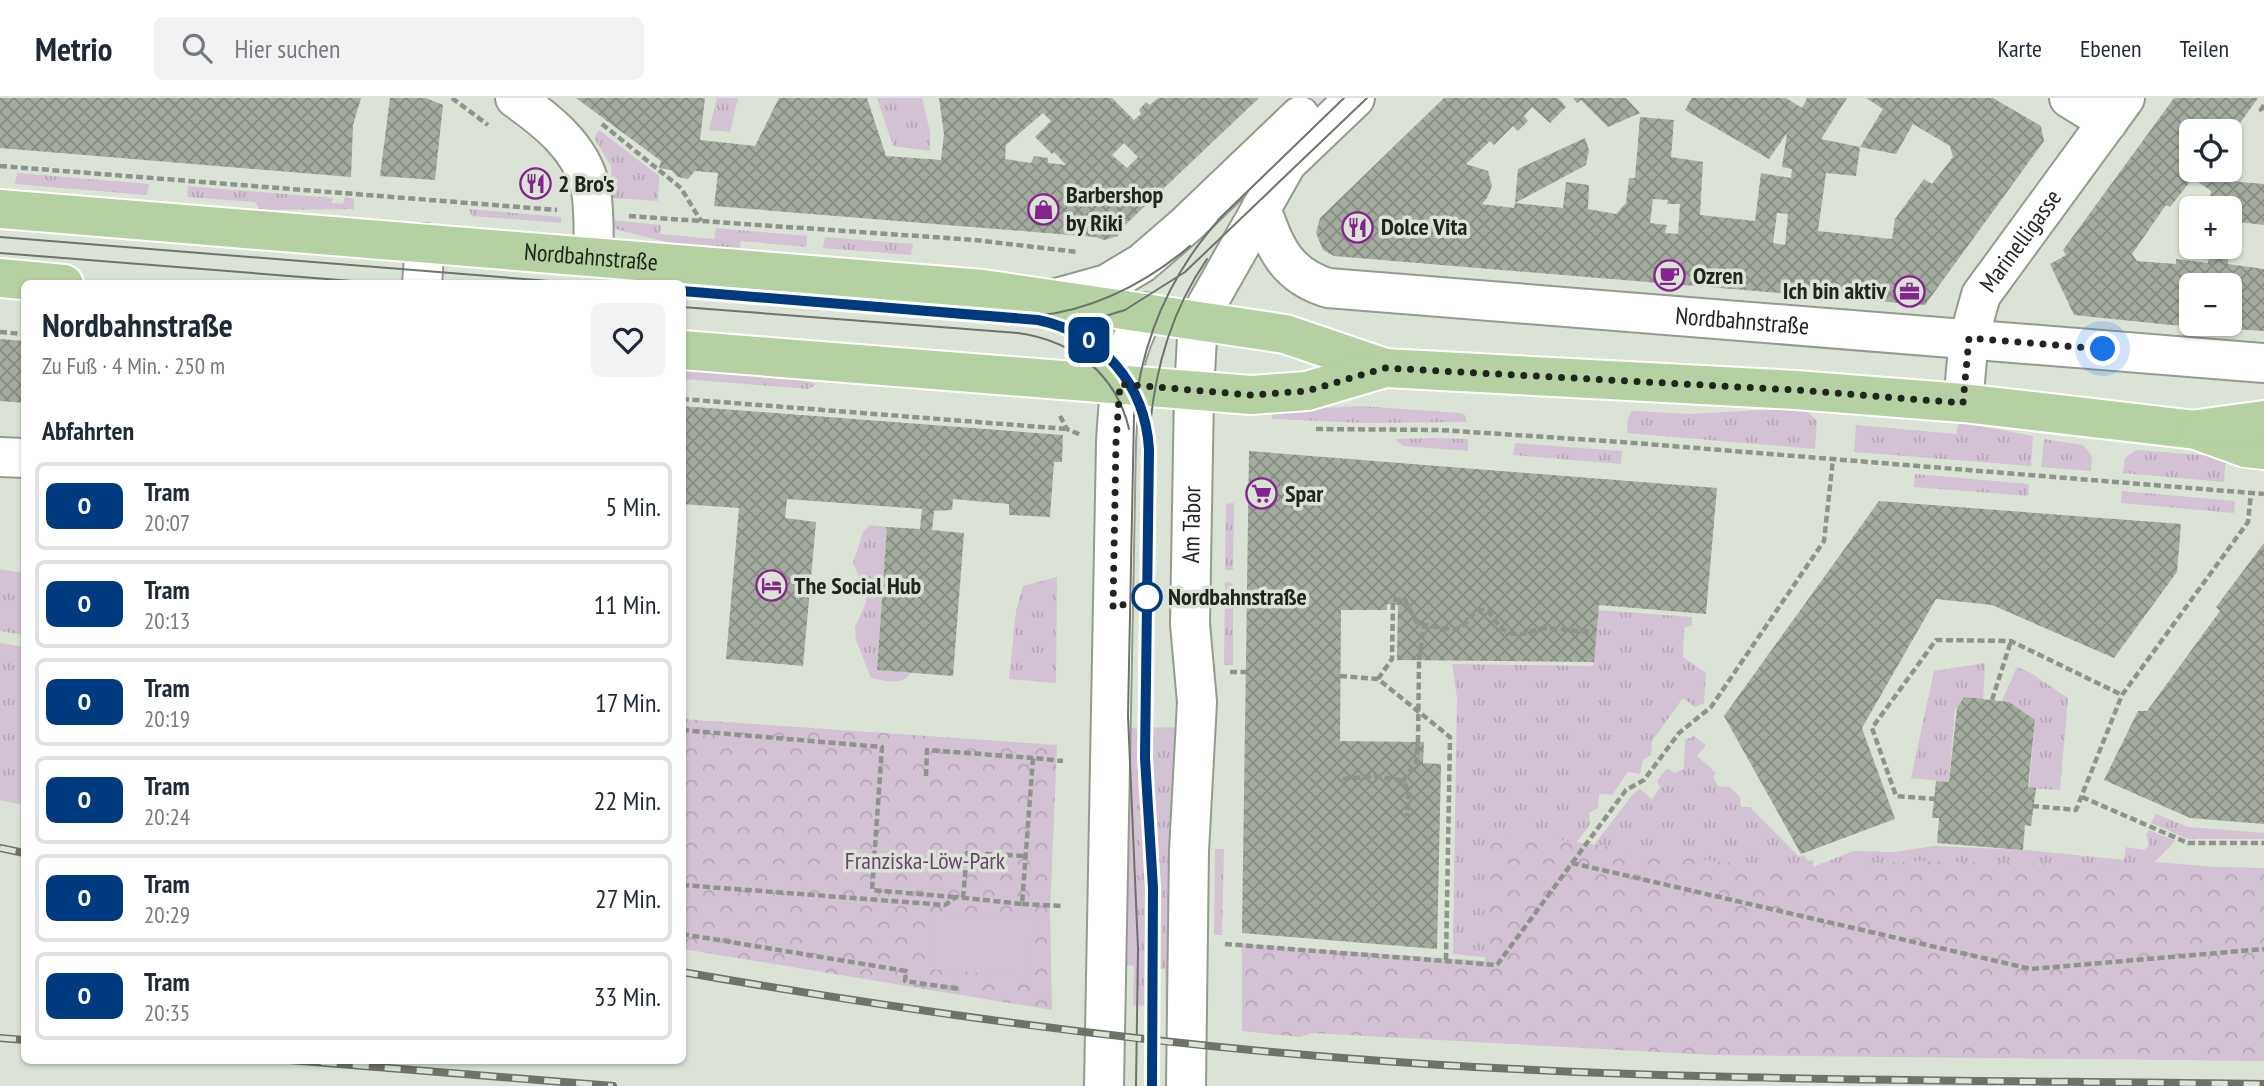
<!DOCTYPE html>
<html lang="de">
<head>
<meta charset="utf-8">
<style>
  body { margin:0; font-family:"PT Sans Narrow",sans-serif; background:#f2f2f3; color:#1f2937; height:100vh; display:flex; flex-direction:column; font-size:26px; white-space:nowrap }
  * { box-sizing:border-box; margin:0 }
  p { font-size:23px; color:#747a83 }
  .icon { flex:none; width:38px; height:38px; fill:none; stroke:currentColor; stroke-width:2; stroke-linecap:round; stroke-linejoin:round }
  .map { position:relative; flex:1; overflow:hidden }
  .details { position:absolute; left:21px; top:182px; width:665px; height:784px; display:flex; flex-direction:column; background:#fff; border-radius:10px; box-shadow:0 2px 5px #0004 }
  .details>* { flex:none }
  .badge { padding:0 14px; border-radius:10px; font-size:24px; line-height:46px }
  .tools { position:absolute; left:2179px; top:21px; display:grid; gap:14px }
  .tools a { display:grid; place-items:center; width:63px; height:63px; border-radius:10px; background:#fff; box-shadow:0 2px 5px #0004; font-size:35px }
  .you { position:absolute; width:35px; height:35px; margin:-18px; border:5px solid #fff; border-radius:50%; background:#1a73e8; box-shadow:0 0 0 10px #1a73e833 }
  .map>.badge { position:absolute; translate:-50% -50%; box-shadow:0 0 0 4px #fff }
  h2 { padding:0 21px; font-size:26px; line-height:63px }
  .round { display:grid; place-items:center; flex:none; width:74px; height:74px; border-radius:10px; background:#f2f2f3 }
  .headline { display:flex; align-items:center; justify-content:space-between; height:119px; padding:0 21px }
  h1 { font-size:33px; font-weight:700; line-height:52px }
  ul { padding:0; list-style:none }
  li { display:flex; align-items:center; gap:21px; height:88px; margin:0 14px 10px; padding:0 7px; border:4px solid #e0e1e3; border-radius:10px }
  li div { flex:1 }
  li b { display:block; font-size:26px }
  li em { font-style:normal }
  li .badge { min-width:77px; font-weight:700; text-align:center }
  header { display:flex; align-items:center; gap:42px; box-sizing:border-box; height:98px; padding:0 35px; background:#fff; border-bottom:2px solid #e0e1e3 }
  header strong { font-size:33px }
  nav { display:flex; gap:38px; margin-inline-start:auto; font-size:24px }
  .search { width:490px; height:63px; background:#f2f2f3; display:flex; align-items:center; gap:18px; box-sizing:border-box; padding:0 24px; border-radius:10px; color:#747a83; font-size:26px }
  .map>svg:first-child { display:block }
  .grass { fill:url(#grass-tufts) }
  .park { fill:url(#park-crowns) }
  .garden { fill:#d3c1d4 }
  .building { fill:url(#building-cross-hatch); fill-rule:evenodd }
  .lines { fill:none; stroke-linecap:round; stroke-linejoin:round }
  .minor-casing { stroke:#939b8e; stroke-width:42 }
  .major-casing { stroke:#fff; stroke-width:42 }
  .path { stroke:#8e948b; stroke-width:4.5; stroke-dasharray:7 3.5; stroke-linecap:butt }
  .minor { stroke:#fff; stroke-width:38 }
  .major { stroke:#b5d0a1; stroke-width:38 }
  .tram { stroke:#6d726a; stroke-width:2 }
  .rail-casing { stroke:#6d726a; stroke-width:8 }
  .rail { stroke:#dbe3d6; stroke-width:5; stroke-dasharray:16; stroke-linecap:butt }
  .path-bridge { stroke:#8e948b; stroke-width:4.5; stroke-dasharray:7 3.5; stroke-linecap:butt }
  .line-casing { stroke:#fff; stroke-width:16 }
  .line { stroke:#003b80; stroke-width:10 }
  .walk { stroke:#21241f; stroke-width:7; stroke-dasharray:0 12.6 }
  .stop-dot { fill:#fff; stroke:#003b80; stroke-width:3.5 }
  .labels { text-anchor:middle; stroke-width:7; stroke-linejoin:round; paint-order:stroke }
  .poi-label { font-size:24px; font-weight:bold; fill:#21241f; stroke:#dbe3d6; text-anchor:start }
  .street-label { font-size:24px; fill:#21241f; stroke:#dbe3d6 }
  .stop-label { font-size:24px; font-weight:bold; fill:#21241f; stroke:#dbe3d6; text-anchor:start }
  .park-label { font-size:24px; fill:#6b436e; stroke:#dbe3d6 }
</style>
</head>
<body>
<header>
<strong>Metrio</strong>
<div class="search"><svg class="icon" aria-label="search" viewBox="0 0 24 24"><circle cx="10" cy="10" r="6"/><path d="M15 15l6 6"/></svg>Hier suchen</div>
<nav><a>Karte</a><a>Ebenen</a><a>Teilen</a></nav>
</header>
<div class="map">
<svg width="2264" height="988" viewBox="0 0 2264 988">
  <defs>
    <pattern id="grass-tufts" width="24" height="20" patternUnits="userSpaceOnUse" patternTransform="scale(1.75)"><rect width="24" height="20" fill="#d3c1d4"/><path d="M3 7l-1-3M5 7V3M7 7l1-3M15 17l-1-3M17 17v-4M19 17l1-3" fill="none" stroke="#b5a6b6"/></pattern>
    <pattern id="park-crowns" width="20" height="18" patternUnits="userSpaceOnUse" patternTransform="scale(1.75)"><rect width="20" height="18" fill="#d3c1d4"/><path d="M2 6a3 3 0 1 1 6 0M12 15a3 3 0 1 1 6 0" fill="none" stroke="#b5a6b6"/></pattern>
    <pattern id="building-cross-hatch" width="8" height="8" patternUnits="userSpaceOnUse" patternTransform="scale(1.75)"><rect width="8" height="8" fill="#a4ac9f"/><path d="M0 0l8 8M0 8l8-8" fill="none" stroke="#858c81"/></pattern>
  </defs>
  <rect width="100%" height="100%" fill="#dbe3d6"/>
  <!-- grass -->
  <path class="grass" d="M717 0H738L730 34 709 32Z
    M877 0H922L930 34V53L893 48Z
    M599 32 659 78 658 103 613 100 611 68 594 40Z
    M17 75 149 86 147 97 15 86Z
    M188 88 333 100 332 105 343 106 345 99 354 101V111L260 112 255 104 187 99Z
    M469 111 561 119V125L472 118Z
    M609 122 661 127 660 136 714 141 716 130 807 138 806 149 741 143 739 152 735 154 666 144 619 132 613 130Z
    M825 139 913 146 911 157 823 150Z
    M683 271 772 276 817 286 808 291 683 281Z
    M1360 308 1461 315 1465 317 1467 324 1365 325 1272 321V313Z
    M1761 312H1806L1817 323 1815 351 1627 335 1628 320 1632 313 1692 316Z
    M1963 325 2033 338 2031 368 1854 354 1856 327 1956 336 1958 327Z
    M1435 340 1468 341V353L1403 348 1395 341Z
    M2044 341 2083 347 2092 358 2091 373 2041 369Z
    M1515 345 1622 353 1621 366 1513 357Z
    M2136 352 2226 359 2224 384 2123 375 2125 360Z
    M1915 376 2029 386 2028 398 1914 389Z
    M2122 393 2235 403 2234 415 2121 405Z
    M1234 405 1233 472H1225L1226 406Z
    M870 427 887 429 877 572 911 575C902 588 885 583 871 580L856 542 855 529 866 505V495L853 465 863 434Z
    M0 471 24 475V537L0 533Z
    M1057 479 1056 585 1009 581 1016 513 1023 488Z
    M1225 484 1233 485V567H1224Z
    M1598 512 1692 519V527L1684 530 1683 559 1706 575 1704 605 1695 609 1683 600 1652 643 1651 657 1643 662 1640 676 1628 674 1612 697 1599 696 1598 710 1589 715 1590 726 1493 860 1453 856 1457 600 1452 566 1593 568Z
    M0 545 24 549V707L0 702Z
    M1985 565 1983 603 1965 602 1955 611 1949 684 1911 680 1934 573Z
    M2017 569 2031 575 2068 600 2060 692 2029 690 2035 623 2001 605Z
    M1186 629 1177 923 1166 922 1165 871H1159L1158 909 1133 907 1134 868 1127 867 1126 916 1115 915 1120 630Z
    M1694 638 1706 647 1697 658 1716 675 1713 678 1718 688 1730 689 1740 699 1741 709H1750L1799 759 1804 757 1808 763 1813 762V769L1853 753 1894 754 1934 748 2028 752 2124 762 2126 749 2144 752 2149 747 2146 737 2149 732 2175 743 2155 764 2264 773V843L1584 760 1633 696 1640 691 1652 701 1660 689 1657 683 1667 670 1674 675 1684 671 1685 642Z
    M2156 716 2188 729 2264 735V741H2188L2151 725Z
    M1215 751H1224L1222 837H1214Z"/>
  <!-- park -->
  <path class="park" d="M682 621 1057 647 1050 813 1052 912 683 851Z
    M1487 732 1789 773 1913 763 2264 770V963L1712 957 1312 935 1300 939 1242 933V846L1485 863Z"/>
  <!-- garden -->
  <path class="garden" d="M932 813 1034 820 1029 879 928 871Z"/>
  <!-- building -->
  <path class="building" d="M0 0H361L353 27 351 79 0 50Z
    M390 0H426L443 7 435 82 380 78Z
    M576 0H705L700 42 755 48 779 0H867L886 58 941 62 944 36 939 0H1112L1134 22 1141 16 1139 12 1146 4 1150 7 1158 0H1259L1124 128 1118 138 1104 142 1095 139 714 108 718 75 695 73 688 81 678 79 671 72 659 70 661 63ZM1043 15 1051 23 1035 39 1052 56 1054 54 1066 67 1048 65V60L1034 58 1031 65 1005 61 1006 47ZM1124 45 1138 59 1127 70 1112 57Z
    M1444 0H1558L1566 9 1550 25 1532 9 1524 18 1528 23 1518 33 1513 28 1494 47 1490 43 1466 66 1488 73 1492 88 1487 100 1482 106 1514 110 1515 105 1563 110 1566 84 1589 87 1588 111 1616 116 1626 105 1629 80H1635L1640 19 1674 22 1671 59 1703 64 1700 117 1755 123 1761 75 1791 80 1792 71 1782 69 1787 35 1769 61 1685 12 1692 0H1786L1802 10 1807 0H1847L1821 41 1860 49 1883 11 1866 0H1993L2041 28 2044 43 1925 207 1334 158 1323 152 1316 135 1320 120ZM1913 26 1950 48 1953 59 1932 86 1924 81 1895 121 1892 141 1818 133 1826 75 1856 78 1860 49 1896 56ZM1653 101 1668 102 1667 106H1680L1678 136 1665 135 1667 127 1650 125ZM1777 115 1788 116 1785 147 1773 145Z
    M1573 0H1626L1640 15 1608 29 1581 2 1577 5Z
    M2174 0H2258L2233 35 2227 33H2191V72H2218L2230 83 2264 86V127L2230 123V110H2209L2211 93 2193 80 2170 109 2166 107 2132 156 2137 163 2176 166V161L2208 165 2209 158 2228 160V166L2264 171V233L2171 227 2074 217 2050 166 2066 157 2063 152ZM2191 187H2230V226H2191Z
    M1585 40 1589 52 1586 67 1515 105 1518 71Z
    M0 241 24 243V305L0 303Z
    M682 308 1063 337 1062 364H1054L1050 419 1009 417V406L953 401 952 412 934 413 932 432 964 435 953 578 877 572 887 429 920 431 922 411 787 401 785 420 816 424 803 568 726 561 739 410 682 406Z
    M1249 353 1717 390 1706 516 1599 507 1594 564 1397 562 1398 507 1387 506V512H1341L1340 643 1424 644 1423 665 1441 666 1437 851 1242 835Z
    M1879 403 2181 426 2177 474 2114 560 1992 507 1936 501 1862 630 1895 721 1801 756 1724 618Z
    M2264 445V726L2190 720 2104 682 2138 613H2147L2220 513 2216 509Z
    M1964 599 2009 604 2035 622 2028 689 2036 690 2031 728 2025 727 2023 752 1937 745 1939 720H1932L1936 683 1949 684 1957 610Z"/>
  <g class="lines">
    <defs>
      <g id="minor">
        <path d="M515 0C547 23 580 48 590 88 595 110 593 136 594 159"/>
        <path d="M2069 0 2108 24"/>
        <path id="s1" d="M1261 110C1275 149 1285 177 1328 190L2264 265"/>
        <path d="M422 186 425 145"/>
        <path d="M1053 201 1107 186 1142 165 1187 126 1300 18"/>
        <path id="s2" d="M1963 305 1969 240 1981 197 2125 0"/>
        <path d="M0 359 24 360"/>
        <path d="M1104 988 1116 344C1119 295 1120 258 1145 214"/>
        <path id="s3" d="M1186 988 1189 753 1197 604 1190 526 1194 294 1198 222 1287 65 1355 0"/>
      </g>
      <g id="major">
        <path id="s4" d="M0 111 983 191 1285 236 1385 270 1796 292 1963 305 2196 332 2246 350 2264 352"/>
        <path d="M0 180 64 186"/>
        <path d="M682 252 1251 297 1307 293 1385 270"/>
        <path d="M2198 331 2264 322"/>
      </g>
    </defs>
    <!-- minor casing -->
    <use href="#minor" class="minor-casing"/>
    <!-- major casing -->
    <use href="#major" class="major-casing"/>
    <!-- path -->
    <path class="path" d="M452 0 488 27
      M2264 7 2261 12 2264 15
      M602 26 681 90 701 123
      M0 68 557 112
      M629 118 975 142 1077 154
      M0 234 24 236
      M682 301 1067 331
      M1060 318 1067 331 1081 337
      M1316 331 1440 332 1622 344 2264 396
      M1419 562 1424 527
      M1230 574H1246
      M1340 578 1378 581 1450 639 1446 863
      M1378 581 1392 561 1393 502H1405L1417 525C1422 527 1453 532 1456 531 1471 527 1470 508 1488 513L1502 531 1513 536H1522L1543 530 1595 534
      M1992 602 2011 543
      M682 632 882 649 872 792 954 799
      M926 678 927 652 1033 660
      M1343 681 1375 678 1403 683 1409 693 1407 718
      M1403 683 1416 666 1418 644
      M2082 699 2188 745H2264
      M1936 701 1896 698 1872 630 1936 542 2011 543 2122 597
      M2032 708 2076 712 2122 597 2248 424 2251 395
      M1572 765 1626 692 1644 682 1679 635 1711 609 1824 443 1833 361
      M682 787 945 807 956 799 1022 806 1033 660 1063 663
      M963 800 967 755 1025 758
      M1022 806 1061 808
      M682 836 906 873 905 883 959 891
      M1225 846 1497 867 1572 765 2031 871 2264 851"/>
    <!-- minor -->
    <use href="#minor" class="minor"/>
    <!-- major -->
    <use href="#major" class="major"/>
    <!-- tram -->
    <path class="tram" d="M1218 122 1344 0
      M0 139 587 186
      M0 155 390 186
      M682 193 1038 222C1101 235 1146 286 1149 351L1145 660 1153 790 1152 988
      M682 209 1018 235C1074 243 1116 276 1129 331
      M1037 218C1096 211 1145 186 1190 148
      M1063 231 1125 212 1185 174 1367 0
      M1150 328C1156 267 1172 212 1207 161
      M1136 988 1138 851 1128 618 1134 317C1142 240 1172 171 1226 114"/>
    <defs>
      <path id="rail" d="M0 750 24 755
        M682 874C929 917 1176 950 1426 966 1705 984 1985 982 2264 986
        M0 940 24 942
        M289 962 613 988"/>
    </defs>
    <!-- rail casing -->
    <use href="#rail" class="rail-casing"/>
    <!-- rail -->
    <use href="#rail" class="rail"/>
    <!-- path-bridge -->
    <path class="path-bridge" d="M1418 644 1419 562"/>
  </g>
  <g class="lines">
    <defs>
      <path id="line" d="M682 193 1038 222C1101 235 1145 286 1149 351L1145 660 1153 790 1152 988"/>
    </defs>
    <!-- line casing -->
    <use href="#line" class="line-casing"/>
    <!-- line -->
    <use href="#line" class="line"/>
    <!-- walk -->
    <path class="walk" d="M1147 499 1113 510 1116 344 1120 286 1251 297 1307 293 1385 270 1796 292 1963 305 1969 240 2103 251"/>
  </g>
  <!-- icons -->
  <defs>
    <symbol id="restaurant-ring" viewBox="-11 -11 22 22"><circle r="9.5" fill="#dbe3d6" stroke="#85248e" stroke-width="1.5"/><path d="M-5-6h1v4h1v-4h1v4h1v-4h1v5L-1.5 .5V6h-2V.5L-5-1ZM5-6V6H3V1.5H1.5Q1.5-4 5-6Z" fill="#85248e"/></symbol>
    <symbol id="shop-ring" viewBox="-11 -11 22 22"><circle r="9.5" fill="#dbe3d6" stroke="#85248e" stroke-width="1.5"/><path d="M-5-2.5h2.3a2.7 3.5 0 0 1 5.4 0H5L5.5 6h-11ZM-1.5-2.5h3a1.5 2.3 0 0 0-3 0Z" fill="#85248e"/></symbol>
    <symbol id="cafe-ring" viewBox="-11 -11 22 22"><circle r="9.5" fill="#dbe3d6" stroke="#85248e" stroke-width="1.5"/><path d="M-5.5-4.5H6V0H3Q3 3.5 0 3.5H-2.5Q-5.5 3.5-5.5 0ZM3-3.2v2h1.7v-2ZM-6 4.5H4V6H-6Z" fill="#85248e"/></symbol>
    <symbol id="office-ring" viewBox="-11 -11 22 22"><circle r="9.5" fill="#dbe3d6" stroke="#85248e" stroke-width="1.5"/><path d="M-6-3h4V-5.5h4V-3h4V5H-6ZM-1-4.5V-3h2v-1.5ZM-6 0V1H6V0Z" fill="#85248e"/></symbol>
    <symbol id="supermarket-ring" viewBox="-11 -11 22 22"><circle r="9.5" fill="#dbe3d6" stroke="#85248e" stroke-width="1.5"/><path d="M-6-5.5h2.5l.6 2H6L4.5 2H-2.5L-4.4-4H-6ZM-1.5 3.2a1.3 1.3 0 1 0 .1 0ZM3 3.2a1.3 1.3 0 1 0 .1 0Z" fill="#85248e"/></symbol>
    <symbol id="hotel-ring" viewBox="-11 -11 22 22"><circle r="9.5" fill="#dbe3d6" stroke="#85248e" stroke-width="1.5"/><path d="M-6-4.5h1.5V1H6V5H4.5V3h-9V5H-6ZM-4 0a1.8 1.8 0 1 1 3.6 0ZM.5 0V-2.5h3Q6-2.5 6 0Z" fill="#85248e"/></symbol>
  </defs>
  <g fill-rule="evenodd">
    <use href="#restaurant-ring" x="518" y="68" width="35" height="35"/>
    <use href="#shop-ring" x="1026" y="94" width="35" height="35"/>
    <use href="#restaurant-ring" x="1340" y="112" width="35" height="35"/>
    <use href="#cafe-ring" x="1652" y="160" width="35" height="35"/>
    <use href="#office-ring" x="1892" y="176" width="35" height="35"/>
    <use href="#supermarket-ring" x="1244" y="378" width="35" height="35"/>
    <use href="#hotel-ring" x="754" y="470" width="35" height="35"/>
  </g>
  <!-- markers -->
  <circle class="stop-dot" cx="1147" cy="499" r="14"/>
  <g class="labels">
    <!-- poi labels -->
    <g class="poi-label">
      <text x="558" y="94">2 Bro's</text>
      <text x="1066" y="105">Barbershop<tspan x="1066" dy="28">by Riki</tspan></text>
      <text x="1381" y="137">Dolce Vita</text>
      <text x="1693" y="186">Ozren</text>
      <text x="1886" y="201" text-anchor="end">Ich bin aktiv</text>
      <text x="1285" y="404">Spar</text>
      <text x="794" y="496">The Social Hub</text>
    </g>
    <!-- street labels -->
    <g class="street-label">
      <text dy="8" stroke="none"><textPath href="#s2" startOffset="177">Marinelligasse</textPath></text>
      <text dy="8" stroke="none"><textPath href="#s4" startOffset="593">Nordbahnstraße</textPath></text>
      <text dy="8" stroke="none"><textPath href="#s1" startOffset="525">Nordbahnstraße</textPath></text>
      <text dy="8" stroke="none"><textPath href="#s3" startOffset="562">Am Tabor</textPath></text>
    </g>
    <!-- stop labels -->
    <g class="stop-label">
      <text x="1168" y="507">Nordbahnstraße</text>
    </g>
    <!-- park labels -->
    <g class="park-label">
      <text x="925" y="771">Franziska-Löw-Park</text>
    </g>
  </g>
</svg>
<div class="tools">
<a><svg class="icon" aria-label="locate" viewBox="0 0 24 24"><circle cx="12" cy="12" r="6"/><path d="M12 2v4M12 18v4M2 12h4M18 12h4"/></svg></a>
<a>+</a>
<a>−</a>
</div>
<div class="you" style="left:2103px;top:251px"></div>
<b class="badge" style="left:1089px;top:242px;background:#003b80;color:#fff">O</b>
<section class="details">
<div class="headline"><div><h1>Nordbahnstraße</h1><p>Zu Fuß · 4 Min. · 250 m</p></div><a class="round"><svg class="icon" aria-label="heart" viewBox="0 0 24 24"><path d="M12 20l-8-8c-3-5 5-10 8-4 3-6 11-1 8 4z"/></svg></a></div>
<h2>Abfahrten</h2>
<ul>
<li><span class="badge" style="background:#003b80;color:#fff">O</span><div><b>Tram</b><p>20:07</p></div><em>5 Min.</em></li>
<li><span class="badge" style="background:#003b80;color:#fff">O</span><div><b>Tram</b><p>20:13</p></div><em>11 Min.</em></li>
<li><span class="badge" style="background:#003b80;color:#fff">O</span><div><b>Tram</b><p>20:19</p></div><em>17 Min.</em></li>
<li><span class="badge" style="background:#003b80;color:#fff">O</span><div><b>Tram</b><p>20:24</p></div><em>22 Min.</em></li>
<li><span class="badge" style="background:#003b80;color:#fff">O</span><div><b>Tram</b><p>20:29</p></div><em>27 Min.</em></li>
<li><span class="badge" style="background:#003b80;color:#fff">O</span><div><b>Tram</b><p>20:35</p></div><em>33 Min.</em></li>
</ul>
</section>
</div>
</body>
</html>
